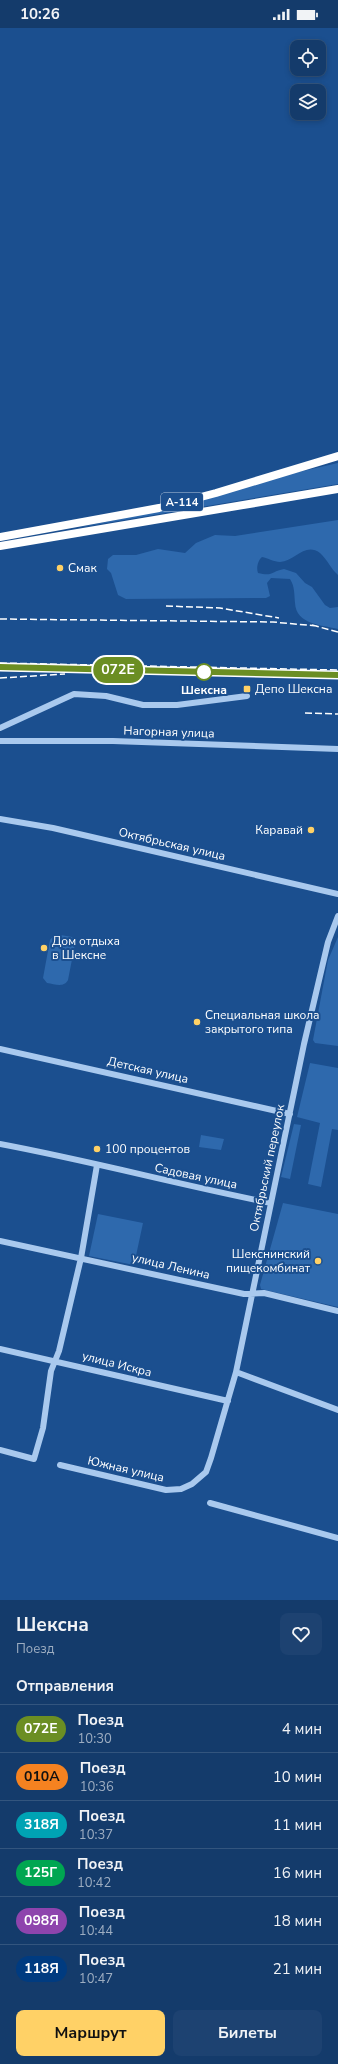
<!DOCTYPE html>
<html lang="ru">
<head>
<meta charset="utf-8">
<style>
  body { margin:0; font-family:"Nunito Sans",sans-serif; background:#1d4271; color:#f1f3f6; height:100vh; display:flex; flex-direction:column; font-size:15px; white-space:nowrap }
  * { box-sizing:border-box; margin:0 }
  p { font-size:13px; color:#9dadc1 }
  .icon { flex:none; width:22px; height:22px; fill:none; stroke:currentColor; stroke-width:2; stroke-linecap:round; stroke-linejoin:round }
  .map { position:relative; height:1572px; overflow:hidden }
  .side { display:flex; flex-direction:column; background:#143b6b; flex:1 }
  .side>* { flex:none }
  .badge { padding:0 8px; border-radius:13px; font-size:14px; line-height:26px }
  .controls { position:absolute; left:290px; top:12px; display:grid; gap:8px }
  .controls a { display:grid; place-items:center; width:36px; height:36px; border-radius:8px; background:#143b6b; box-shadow:0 2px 6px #0003,0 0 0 1px #33557e; font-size:20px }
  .map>.badge { position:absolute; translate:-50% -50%; box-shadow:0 0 0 2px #fff }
  h2 { padding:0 16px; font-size:15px; line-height:36px }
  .round { display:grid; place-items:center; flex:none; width:42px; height:42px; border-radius:8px; background:#1d4271 }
  .head { display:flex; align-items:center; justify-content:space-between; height:68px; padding:0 16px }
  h1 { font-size:19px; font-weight:700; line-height:30px }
  .cta { display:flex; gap:8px; margin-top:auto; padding:8px 16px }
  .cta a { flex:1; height:46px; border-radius:8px; background:#ffd166; color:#111; font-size:16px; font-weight:700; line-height:46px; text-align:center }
  .cta a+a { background:#1d4271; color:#f1f3f6 }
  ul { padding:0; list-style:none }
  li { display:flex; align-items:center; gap:12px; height:48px; padding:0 16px; border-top:1px solid #33557e }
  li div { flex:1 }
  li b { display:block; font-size:15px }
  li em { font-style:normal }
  li .badge { min-width:44px; font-weight:700; text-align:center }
  .status { display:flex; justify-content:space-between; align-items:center; height:28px; padding:0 20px; background:#143b6b; direction:ltr }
  .status svg { height:11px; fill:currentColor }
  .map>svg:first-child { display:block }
  .green { fill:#2e69ad }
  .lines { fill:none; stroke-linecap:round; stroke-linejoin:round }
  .minor { stroke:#a9c9ee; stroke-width:6 }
  .highway { stroke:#fff; stroke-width:8 }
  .rail { stroke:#fff; stroke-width:1.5; stroke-dasharray:7 3; stroke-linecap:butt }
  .line-casing { stroke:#fff; stroke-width:9 }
  .line { stroke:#6b8e23; stroke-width:6 }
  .poi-dot { fill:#ffd166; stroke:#1b4f8f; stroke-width:1.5 }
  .stop-dot { fill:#fff; stroke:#6b8e23; stroke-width:2 }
  .labels { text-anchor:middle; stroke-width:4; stroke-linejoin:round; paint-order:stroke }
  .shield { fill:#1b4f8f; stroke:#bbcadd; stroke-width:1 }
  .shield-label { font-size:11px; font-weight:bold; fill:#fff }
  .poi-label { font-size:12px; fill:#fff; stroke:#1b4f8f; text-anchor:start }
  .stop-label { font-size:12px; font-weight:bold; fill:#fff; stroke:#1b4f8f }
  .street-label { font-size:12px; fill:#fff; stroke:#1b4f8f }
</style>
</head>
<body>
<div class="status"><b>10:26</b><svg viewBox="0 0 49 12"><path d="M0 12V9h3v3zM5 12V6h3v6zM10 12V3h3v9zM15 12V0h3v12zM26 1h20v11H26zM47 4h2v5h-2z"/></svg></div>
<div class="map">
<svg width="338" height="1572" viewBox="0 0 338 1572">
  <rect width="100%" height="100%" fill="#1b4f8f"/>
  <!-- green -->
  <path class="green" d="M338 435V456L76 500 140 487 294 445Z
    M338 492V547C331 541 327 531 320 525 305 514 295 533 280 534 274 534 268 530 262 529 258 532 256 540 258 545 273 549 272 543 284 541L296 545 305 555 312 559 325 577 330 580 338 579V601C323 597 296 597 295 575 294 566 295 559 290 551L271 550 267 555 270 568 266 570 126 571 118 567 111 545 107 541 108 531 113 527H136L158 521 185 525 196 515 215 507 235 508Z
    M55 906 72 909 75 916 68 952C64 960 55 956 47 955L43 950 50 912Z
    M338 909V1018L315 1015 313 1012 328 932Z
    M310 1035 338 1040V1102L332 1101 321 1159 308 1156 320 1095 297 1089Z
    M294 1096 301 1097 290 1151 281 1149Z
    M201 1107 224 1111 221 1122 199 1119Z
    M283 1175 338 1186V1279L261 1261 260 1257Z
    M98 1186 143 1195 134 1237 89 1228Z"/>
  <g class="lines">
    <!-- minor -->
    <path class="minor" d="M0 700 74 666 106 668 143 677H177L247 668
      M0 713H113L338 721
      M0 791 53 800 338 866
      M0 1021 290 1086
      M0 1116C91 1133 180 1157 271 1175
      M0 1213 244 1266 264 1265 338 1283
      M0 1321 228 1373
      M236 1344 338 1382
      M0 1422 34 1431 43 1400 51 1343 59 1323 81 1230 97 1137
      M60 1437 166 1462 181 1461 192 1456 206 1444 211 1430 236 1344 304 1016 328 914 338 888
      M210 1475 338 1510"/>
    <!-- highway -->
    <path class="highway" d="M0 509 159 480 216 465 338 428
      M0 518 338 461"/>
    <!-- rail -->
    <path class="rail" d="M166 578 220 580 279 590
      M0 591 273 594 317 598
      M312 597 338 604
      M0 635 338 642
      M0 650 65 646
      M305 685 338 686"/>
  </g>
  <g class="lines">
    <defs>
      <path id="line" d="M0 639 338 647"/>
    </defs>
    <!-- line casing -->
    <use href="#line" class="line-casing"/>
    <!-- line -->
    <use href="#line" class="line"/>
  </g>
  <!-- markers -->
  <g class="poi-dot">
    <circle cx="60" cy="540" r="4"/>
    <rect x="243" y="657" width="8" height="8" rx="2"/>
    <circle cx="311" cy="802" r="4"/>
    <circle cx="44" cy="920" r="4"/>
    <circle cx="197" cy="994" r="4"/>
    <circle cx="97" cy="1121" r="4"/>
    <circle cx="318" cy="1233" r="4"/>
  </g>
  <circle class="stop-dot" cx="204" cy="644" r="8"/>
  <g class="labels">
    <!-- shield labels -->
    <rect class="shield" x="161" y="465" width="42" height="18" rx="3"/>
    <g class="shield-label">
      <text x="182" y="478">А-114</text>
    </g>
    <!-- poi labels -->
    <g class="poi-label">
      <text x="68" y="544">Смак</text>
      <text x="255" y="665">Депо Шексна</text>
      <text x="303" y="806" text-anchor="end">Каравай</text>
      <text x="52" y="917">Дом отдыха<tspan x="52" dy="14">в Шекснe</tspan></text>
      <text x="205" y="991">Специальная школа<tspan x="205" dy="14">закрытого типа</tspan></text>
      <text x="105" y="1125">100 процентов</text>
      <text x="310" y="1230" text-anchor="end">Шекснинский<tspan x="310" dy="14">пищекомбинат</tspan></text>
    </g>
    <!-- stop labels -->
    <g class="stop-label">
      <text x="204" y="666">Шексна</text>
    </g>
    <!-- street labels -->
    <g class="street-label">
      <text transform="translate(169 704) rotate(2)" y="4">Нагорная улица</text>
      <text transform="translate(172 816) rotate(13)" y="4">Октябрьская улица</text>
      <text transform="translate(148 1042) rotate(13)" y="4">Детская улица</text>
      <text transform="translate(267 1140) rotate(-78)" y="4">Октябрьский переулок</text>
      <text transform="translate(196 1148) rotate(12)" y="4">Садовая улица</text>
      <text transform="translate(171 1238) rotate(13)" y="4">улица Ленина</text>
      <text transform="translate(117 1336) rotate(14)" y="4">улица Искра</text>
      <text transform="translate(126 1441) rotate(13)" y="4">Южная улица</text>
    </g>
  </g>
</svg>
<div class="controls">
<a><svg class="icon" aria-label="locate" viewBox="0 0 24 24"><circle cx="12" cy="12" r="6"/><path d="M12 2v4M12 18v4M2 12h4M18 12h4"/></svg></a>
<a><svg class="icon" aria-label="layers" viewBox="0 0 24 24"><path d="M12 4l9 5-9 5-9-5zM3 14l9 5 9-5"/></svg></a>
</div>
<b class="badge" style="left:118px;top:642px;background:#6b8e23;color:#fff">072Е</b>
</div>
<section class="side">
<div class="head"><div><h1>Шексна</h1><p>Поезд</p></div><a class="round"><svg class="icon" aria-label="heart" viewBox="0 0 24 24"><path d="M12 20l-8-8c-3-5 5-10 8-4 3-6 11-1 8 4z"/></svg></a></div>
<h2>Отправления</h2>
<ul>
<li><span class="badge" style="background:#6b8e23;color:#fff">072Е</span><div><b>Поезд</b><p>10:30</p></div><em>4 мин</em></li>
<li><span class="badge" style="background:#f58220;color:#111">010А</span><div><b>Поезд</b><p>10:36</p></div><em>10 мин</em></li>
<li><span class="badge" style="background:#00a3b4;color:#fff">318Я</span><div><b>Поезд</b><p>10:37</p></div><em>11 мин</em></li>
<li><span class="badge" style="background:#00a651;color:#fff">125Г</span><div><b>Поезд</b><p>10:42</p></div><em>16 мин</em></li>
<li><span class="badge" style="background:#8e44ad;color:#fff">098Я</span><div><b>Поезд</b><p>10:44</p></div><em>18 мин</em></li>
<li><span class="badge" style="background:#003b80;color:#fff">118Я</span><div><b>Поезд</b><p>10:47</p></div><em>21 мин</em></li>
</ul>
<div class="cta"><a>Маршрут</a><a>Билеты</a></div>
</section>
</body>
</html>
